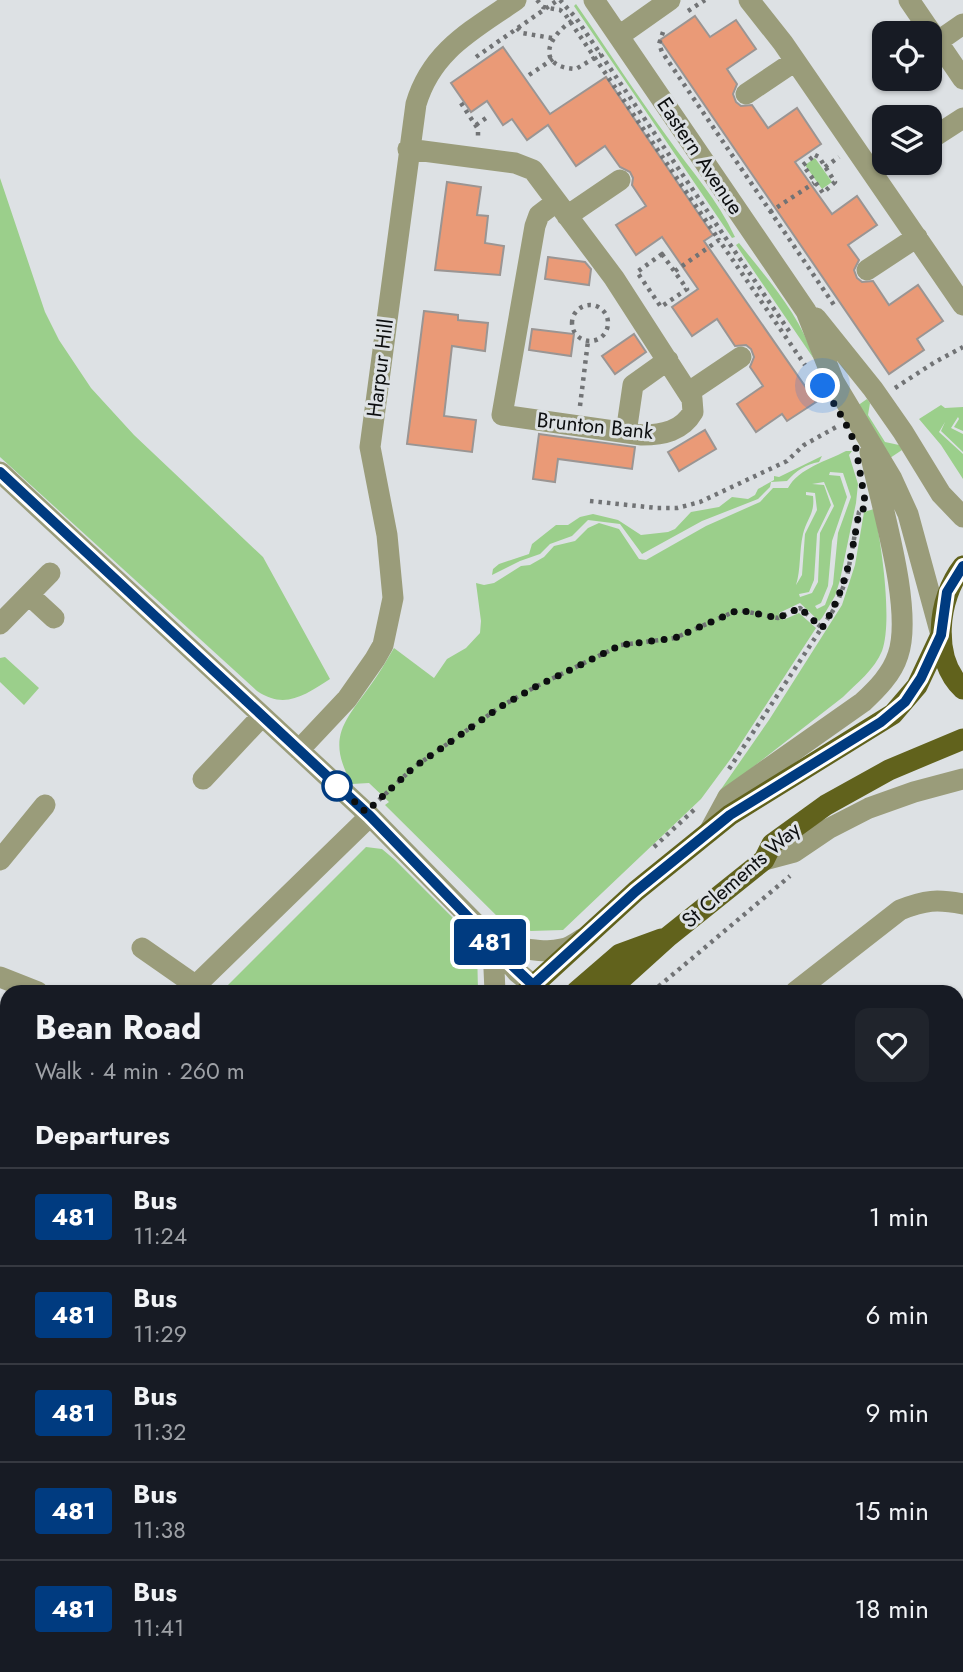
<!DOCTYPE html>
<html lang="en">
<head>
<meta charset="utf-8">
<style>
  body { margin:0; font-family:Jost,sans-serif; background:#20242c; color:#f1f3f6; height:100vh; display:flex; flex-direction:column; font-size:26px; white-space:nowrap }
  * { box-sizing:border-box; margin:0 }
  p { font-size:23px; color:#9ea1a6 }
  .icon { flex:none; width:38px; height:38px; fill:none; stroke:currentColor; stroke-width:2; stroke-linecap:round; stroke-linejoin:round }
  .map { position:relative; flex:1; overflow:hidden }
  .panel { position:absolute; left:0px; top:985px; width:964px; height:688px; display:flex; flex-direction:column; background:#171b24; border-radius:21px 21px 0 0; box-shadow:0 2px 5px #0004 }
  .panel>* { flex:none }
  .badge { padding:0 14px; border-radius:5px; font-size:24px; line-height:46px }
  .buttons { position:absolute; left:872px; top:21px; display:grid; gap:14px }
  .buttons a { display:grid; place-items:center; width:70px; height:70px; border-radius:14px; background:#171b24; box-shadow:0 2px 5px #0004; font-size:35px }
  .you { position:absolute; width:35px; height:35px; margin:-18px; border:5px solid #fff; border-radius:50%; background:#1a73e8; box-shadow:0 0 0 10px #1a73e833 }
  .map>.badge { position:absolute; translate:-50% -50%; box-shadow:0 0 0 4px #fff }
  h2 { padding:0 35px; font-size:26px; line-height:63px }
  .round { display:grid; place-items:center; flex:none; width:74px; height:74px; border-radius:14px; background:#20242c }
  .headline { display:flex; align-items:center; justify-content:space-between; height:119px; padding:0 35px }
  h1 { font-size:33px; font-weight:700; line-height:52px }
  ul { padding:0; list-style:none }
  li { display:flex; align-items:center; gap:21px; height:98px; padding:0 35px; border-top:2px solid #363941 }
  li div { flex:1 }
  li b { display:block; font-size:26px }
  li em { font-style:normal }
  li .badge { min-width:77px; font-weight:700; text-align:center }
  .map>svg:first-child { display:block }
  .green { fill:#9bcf8b; fill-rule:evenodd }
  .building { fill:#ea9a77; stroke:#9a9593; stroke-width:2 }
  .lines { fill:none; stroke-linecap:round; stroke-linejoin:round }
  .path { stroke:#717375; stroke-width:4.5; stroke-dasharray:3.5 5; stroke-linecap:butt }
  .minor { stroke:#9a9c7a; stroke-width:21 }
  .major { stroke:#61621c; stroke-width:21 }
  .line-casing { stroke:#fff; stroke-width:16 }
  .line { stroke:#003b80; stroke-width:10 }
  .walk { stroke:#0d0f10; stroke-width:7; stroke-dasharray:0 12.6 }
  .stop-dot { fill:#fff; stroke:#003b80; stroke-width:3.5 }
  .labels { text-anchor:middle; stroke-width:6; stroke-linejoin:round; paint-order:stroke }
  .street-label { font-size:21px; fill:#0d0f10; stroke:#dde1e4 }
</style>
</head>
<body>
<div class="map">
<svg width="963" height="1672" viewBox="0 0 963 1672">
  <rect width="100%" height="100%" fill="#dde1e4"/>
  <!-- green -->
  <path class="green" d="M576 4C607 49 636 94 668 138 691 171 718 200 735 237L732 238 574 6Z
    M815 158 832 182 822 189 805 165Z
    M0 178 45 312 59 340 91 388 134 435 263 557 330 679C305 695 285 710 257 691L0 457Z
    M739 243C768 280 800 314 814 359L736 245Z
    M867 399 870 403 868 415 885 442 899 445 902 450 890 458 857 406Z
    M941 405 945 408 963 407V431L954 427 959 419 958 417 951 428 963 434V452L941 431 945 422 939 432 963 454V479L941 445 919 419Z
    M846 451H852L849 455 858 484 856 503 840 580 835 596 822 618 819 621 800 603 779 613 783 620 799 613 816 628 732 757 701 799 563 930 531 931 504 923 385 805 389 802 369 783 352 784C326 738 344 722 370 686 379 674 386 661 394 648L434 678 447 659 466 648 480 633 481 621 476 583 484 585 494 583 521 566 530 565 544 557 554 546 575 541 588 528 599 523 619 529 639 559 646 560 706 526 760 502 773 488H788C799 468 827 461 846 451ZM830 472 843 473 851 497 838 533 833 584 825 605 817 609 815 606 821 603 828 586 832 541 847 497 840 476 829 475ZM824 482 834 506 820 533 818 582 812 593 800 597 799 594 809 592 814 580 817 534 831 505 824 485 812 484ZM806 492 815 493 817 510 805 534 802 575 796 585C801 570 799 551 803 534 807 518 815 514 813 496L806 495Z
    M822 456 819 462C806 464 796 471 787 481L771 482 770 487 758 499 702 521 642 554 620 524 588 520 572 536 550 544 540 554 520 561 492 575 493 569 499 564 529 554 532 544 556 525H568L580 517 593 514 618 520 641 535 668 532 675 529 691 512 719 507 732 497 748 499 755 495 758 489 774 480V476L779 477Z
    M874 509C881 542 893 621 882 651 875 669 856 684 843 697L717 795 769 720 842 605 855 565 864 512Z
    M5 657 39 688 24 705 0 682V658Z
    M366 847 382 849 395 860 466 931 477 946 478 992H221Z
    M963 1290V1362L957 1373V1298Z
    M7 1364V1666H98L96 1672H0V1381Z
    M218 1666H272V1669L277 1666H334L337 1672H220Z"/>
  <!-- building -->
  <path class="building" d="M695 16 710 37 736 20 756 49 727 69 737 84 733 94 736 102 741 106 752 105 768 128 797 108 821 144 795 162 832 214 857 196 877 225 848 245 859 260 854 270 857 278 862 282 873 281 889 305 918 285 943 321 917 339 924 350 889 374 660 40Z
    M503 47 550 114 606 77 713 235 704 241 816 402 787 421 782 414 756 432 737 404 763 386 750 367 754 357 751 349 746 345 735 346 717 319 692 336 672 307 698 289 662 237 636 255 616 225 646 206 632 185 633 178 630 172 620 167 605 146 576 166 548 125 527 140 512 119 503 125 487 101 471 112 451 83Z
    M447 182 481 187 477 215 488 216 485 243 504 246 500 275 435 270Z
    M548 257 585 262 591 269 589 285 545 279Z
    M424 311 458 315V320L488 323 485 351 452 346 444 416 476 420 472 452 407 444Z
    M532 329 574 334 571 356 529 350Z
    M634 334 646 352 615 374 602 356Z
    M705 430 716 449 679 471 668 452Z
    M539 434 635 447 632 469 558 459 555 482 533 479Z"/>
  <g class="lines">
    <!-- path -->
    <path class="path" d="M537 0 543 7 560 10 565 14 719 240
      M560 0 576 18 791 334
      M688 11 705 0
      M572 21C546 38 536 67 576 69L601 54
      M517 28 522 33 552 38
      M663 32 659 44 662 52 834 305
      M476 57 558 0
      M529 75 553 59
      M461 103 478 129V139
      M476 125 489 116
      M815 155 819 157 835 182 823 193 803 165Z
      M825 167 839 157
      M770 212 814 183
      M662 254 687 289 661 307 637 272Z
      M675 271 719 240 805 365
      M572 323a18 18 0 1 1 36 0a18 18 0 1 1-36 0Z
      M895 388 935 362 963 347
      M580 406 588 341
      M590 501 657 508H677L700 502 787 461 804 445 838 426
      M729 769 836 606 847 577 859 512 864 508
      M379 800 413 768 500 707 535 687 621 645 675 638 738 610 778 618 800 608 822 628
      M654 847 696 808
      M652 992 790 876
      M216 1666 218 1672
      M100 1672 102 1666"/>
    <!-- minor -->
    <path class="minor" d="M594 0 806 311 834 382 892 479 908 514 941 635
      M749 0 783 43 963 305
      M909 0 963 79
      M619 36 670 0
      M937 42 963 24
      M746 94 795 61
      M929 140 963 118
      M408 149 515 163 533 170 614 278 692 399 693 412C682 431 663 435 642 435L502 415 535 226 539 215 556 202
      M567 216 620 180
      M867 270 917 237
      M816 318 873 389 903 432 941 494 963 517
      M689 392 741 357
      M626 433 633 385 668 360
      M0 472 370 816 477 925 517 972 533 985
      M29 595 54 618
      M0 624 50 573
      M299 750 347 699 375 659 383 645 393 598 387 535 370 447 416 104C432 50 473 30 516 0
      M203 779 262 716
      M709 832 728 797 863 702C877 689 892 674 898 655 914 609 880 502 870 452
      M0 860 45 805
      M764 860 794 852 828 829 869 808 914 792 963 779
      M493 946C516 944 540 955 562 949 569 948 576 943 582 939
      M493 946 495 992
      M142 948 195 985
      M0 977 38 992
      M189 992 370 816
      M795 992 900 910C925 900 937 899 963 904
      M957 1157 963 1153
      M0 1345 7 1328
      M573 1666 576 1672
      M352 1672 358 1666
      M714 1672V1666"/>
    <!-- major -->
    <path class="major" d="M963 566C937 599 931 659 963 689
      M526 992 636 891 730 815 893 714 917 686 941 635
      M576 992 620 954 661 939
      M607 992 669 936 764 860 772 844 826 805 889 770 963 739
      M130 1672 132 1666
      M174 1672 176 1666"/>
  </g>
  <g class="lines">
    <defs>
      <path id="line" d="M0 472 370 816 471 920 500 954 533 985 636 891 730 815 881 722 905 702 921 678 941 635 947 592 963 566"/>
    </defs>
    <!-- line casing -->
    <use href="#line" class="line-casing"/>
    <!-- line -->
    <use href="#line" class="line"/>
    <!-- walk -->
    <path class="walk" d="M337 786 332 781 366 812 413 768 500 707 535 687 621 645 675 638 738 610 778 618 800 608 822 628C845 592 852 554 859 512L866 507 855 443 844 420 823 386"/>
  </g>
  <!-- markers -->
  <circle class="stop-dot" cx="337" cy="786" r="14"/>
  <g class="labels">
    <!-- street labels -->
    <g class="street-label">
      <text transform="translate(700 156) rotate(56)" y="7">Eastern Avenue</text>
      <text transform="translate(380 368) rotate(-83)" y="7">Harpur Hill</text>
      <text transform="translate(595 426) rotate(6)" y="7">Brunton Bank</text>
      <text transform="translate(741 875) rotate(-41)" y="7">St Clements Way</text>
    </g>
  </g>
</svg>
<div class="buttons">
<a><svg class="icon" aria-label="locate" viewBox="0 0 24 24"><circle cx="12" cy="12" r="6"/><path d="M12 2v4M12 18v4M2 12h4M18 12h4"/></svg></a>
<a><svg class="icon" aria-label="layers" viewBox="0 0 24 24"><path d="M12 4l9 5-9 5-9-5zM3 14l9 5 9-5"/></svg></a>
</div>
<div class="you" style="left:823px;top:386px"></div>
<b class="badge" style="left:490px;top:942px;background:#003b80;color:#fff">481</b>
<section class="panel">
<div class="headline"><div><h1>Bean Road</h1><p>Walk · 4 min · 260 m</p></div><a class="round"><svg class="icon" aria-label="heart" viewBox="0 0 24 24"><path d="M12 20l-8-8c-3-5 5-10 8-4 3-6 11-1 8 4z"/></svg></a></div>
<h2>Departures</h2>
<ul>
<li><span class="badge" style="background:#003b80;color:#fff">481</span><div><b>Bus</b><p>11:24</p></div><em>1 min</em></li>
<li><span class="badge" style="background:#003b80;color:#fff">481</span><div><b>Bus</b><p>11:29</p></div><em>6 min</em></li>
<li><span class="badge" style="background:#003b80;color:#fff">481</span><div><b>Bus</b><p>11:32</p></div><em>9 min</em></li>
<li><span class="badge" style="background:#003b80;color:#fff">481</span><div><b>Bus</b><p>11:38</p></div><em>15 min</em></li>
<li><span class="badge" style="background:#003b80;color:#fff">481</span><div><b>Bus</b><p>11:41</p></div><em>18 min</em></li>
</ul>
</section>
</div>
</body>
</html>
